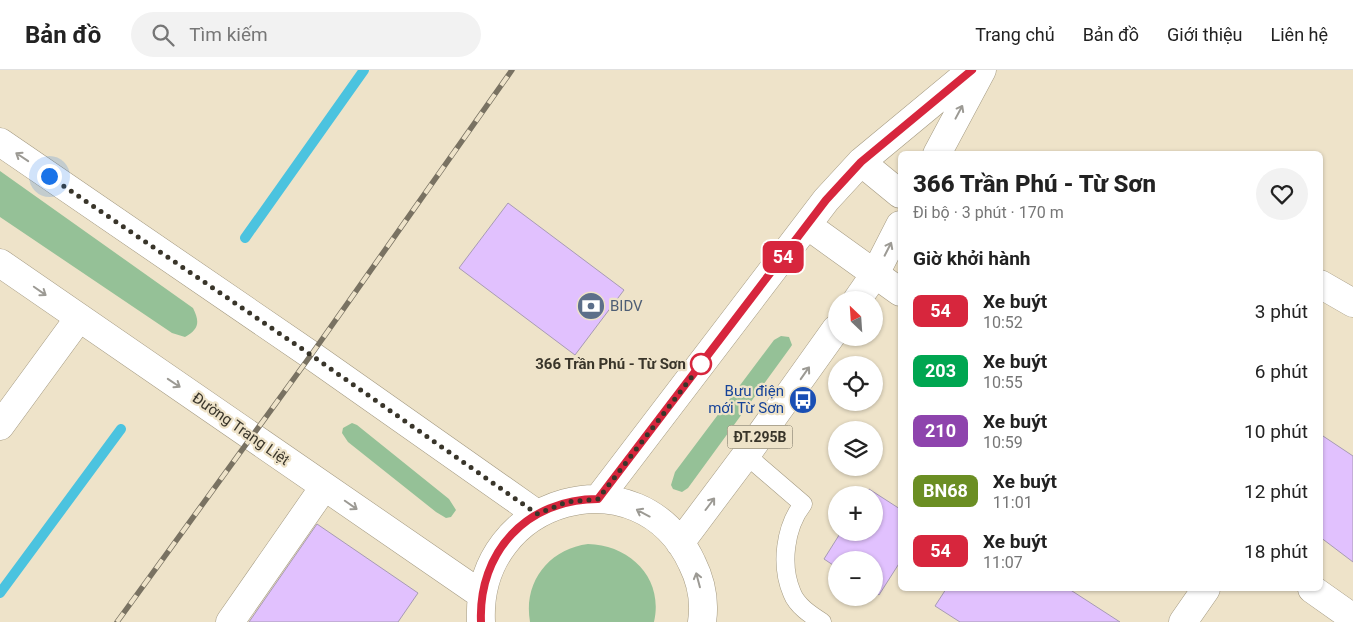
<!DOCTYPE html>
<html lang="vi">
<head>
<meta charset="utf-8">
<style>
  body { margin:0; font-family:Roboto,sans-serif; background:#f2f2f2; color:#222; height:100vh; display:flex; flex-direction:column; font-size:19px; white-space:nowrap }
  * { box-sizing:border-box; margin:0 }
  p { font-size:16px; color:#767676 }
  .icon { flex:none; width:28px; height:28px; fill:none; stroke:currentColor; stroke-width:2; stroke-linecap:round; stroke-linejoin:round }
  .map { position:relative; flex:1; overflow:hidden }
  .details { position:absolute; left:898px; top:81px; width:425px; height:440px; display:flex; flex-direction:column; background:#fff; border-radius:8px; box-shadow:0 1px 4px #0004 }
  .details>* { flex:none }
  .badge { padding:0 10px; border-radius:8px; font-size:18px; line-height:32px }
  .needle { width:32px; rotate:335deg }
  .buttons { position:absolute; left:828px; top:221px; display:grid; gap:10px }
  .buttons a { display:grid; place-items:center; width:55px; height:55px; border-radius:50%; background:#fff; box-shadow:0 1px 4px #0004; font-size:25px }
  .you { position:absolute; width:25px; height:25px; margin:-12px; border:4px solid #fff; border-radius:50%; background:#1a73e8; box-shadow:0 0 0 8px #1a73e833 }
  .map>.badge { position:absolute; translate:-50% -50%; box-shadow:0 0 0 2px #fff }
  h2 { padding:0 15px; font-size:19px; line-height:45px }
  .round { display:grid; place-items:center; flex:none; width:52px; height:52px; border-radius:26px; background:#f2f2f2 }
  .headline { display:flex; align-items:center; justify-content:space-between; height:85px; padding:0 15px }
  h1 { font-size:24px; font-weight:800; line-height:38px }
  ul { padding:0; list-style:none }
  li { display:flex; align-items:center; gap:15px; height:60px; padding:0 15px }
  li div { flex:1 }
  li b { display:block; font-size:19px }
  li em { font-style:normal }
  li .badge { min-width:55px; font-weight:700; text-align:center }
  header { display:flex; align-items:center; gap:30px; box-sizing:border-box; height:70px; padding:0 25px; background:#fff; border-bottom:1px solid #e0e0e0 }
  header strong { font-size:24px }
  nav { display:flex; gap:28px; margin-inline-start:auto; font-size:18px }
  .search { width:350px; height:45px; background:#f2f2f2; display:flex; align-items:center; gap:12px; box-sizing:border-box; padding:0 18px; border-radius:28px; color:#767676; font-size:19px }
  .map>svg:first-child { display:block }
  .green { fill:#95c197 }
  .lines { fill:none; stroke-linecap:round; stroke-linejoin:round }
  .stream { stroke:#4bc3df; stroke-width:10 }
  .building { fill:#e1c1fe; stroke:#a79bb3 }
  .lane-casing { stroke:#a39981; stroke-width:19 }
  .street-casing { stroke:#a39981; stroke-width:29 }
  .primary-casing { stroke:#a39981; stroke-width:29 }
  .lane { stroke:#fff; stroke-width:18 }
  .street { stroke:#fff; stroke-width:28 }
  .primary { stroke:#fff; stroke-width:28 }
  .rail-casing { stroke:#797262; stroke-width:5.5 }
  .rail { stroke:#eee3c9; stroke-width:4; stroke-dasharray:11; stroke-linecap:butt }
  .oneway { stroke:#9c9a94 }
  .line-casing { stroke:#fff; stroke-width:11 }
  .line { stroke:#d7263d; stroke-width:8 }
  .walk { stroke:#39352a; stroke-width:5; stroke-dasharray:0 9 }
  .stop-dot { fill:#fff; stroke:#d7263d; stroke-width:2.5 }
  .labels { text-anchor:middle; stroke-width:4.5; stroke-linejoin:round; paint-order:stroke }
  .shield { fill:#eee3c9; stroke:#6f695a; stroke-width:1 }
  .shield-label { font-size:14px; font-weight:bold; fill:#39352a }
  .service-label { font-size:15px; fill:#4e5e75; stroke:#eee3c9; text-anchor:start }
  .stop-label { font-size:15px; font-weight:bold; fill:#39352a; stroke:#eee3c9; text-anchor:end }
  .transit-label { font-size:15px; fill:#164399; stroke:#eee3c9; text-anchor:end }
  .street-label { font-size:15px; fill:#39352a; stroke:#eee3c9 }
</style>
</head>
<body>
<header>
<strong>Bản đồ</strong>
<div class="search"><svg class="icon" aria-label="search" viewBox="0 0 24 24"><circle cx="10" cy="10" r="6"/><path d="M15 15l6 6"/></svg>Tìm kiếm</div>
<nav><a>Trang chủ</a><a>Bản đồ</a><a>Giới thiệu</a><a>Liên hệ</a></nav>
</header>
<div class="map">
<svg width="1353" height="552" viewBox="0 0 1353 552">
  <rect width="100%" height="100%" fill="#eee3c9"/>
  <!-- green -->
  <path class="green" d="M0 101 193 238C200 252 199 259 185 267L172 263 0 147Z
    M781 266 789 267 792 275 790 278 688 418 682 422 673 419 671 415 675 402 774 270Z
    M352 353 357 355 449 429 456 440 451 447 446 448 436 442 348 372 342 363 343 358Z
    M588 474C630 475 664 508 654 552H530C523 512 549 479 588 474Z"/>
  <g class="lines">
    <!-- stream -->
    <path class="stream" d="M245 168 364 0
      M0 523 121 359"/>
  </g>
  <!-- building -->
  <path class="building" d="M508 133 624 220 575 285 459 198Z
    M1320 364 1353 386V492L1320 467Z
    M869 419 900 439V492L879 525 874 521V490H836V497L824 489 841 462H874V425H866Z
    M317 454 418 523 398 552H249Z
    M946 519H1069L1120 552H960L935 536Z"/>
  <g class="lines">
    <defs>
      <path id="lane" d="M746 385 803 434C785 457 780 495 792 523 797 536 811 545 822 552"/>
      <path id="street" d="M875 204 900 222
        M1320 214 1353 233
        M0 356 79 248
        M1312 519 1353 548
        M230 552 324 417
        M1183 552 1206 519"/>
      <path id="primary" d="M0 72 311 285 537 444
        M937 84 982 0
        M861 92 900 124
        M807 155 875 204
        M0 193 482 525
        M857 230 875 204 900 155
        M598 429 826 130 861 92 972 0
        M680 473 746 385 836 259
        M481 552C475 426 640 381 692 493 701 511 705 532 702 552"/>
    </defs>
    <!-- lane casing -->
    <use href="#lane" class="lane-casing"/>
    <!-- street casing -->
    <use href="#street" class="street-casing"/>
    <!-- primary casing -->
    <use href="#primary" class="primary-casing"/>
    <!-- lane -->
    <use href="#lane" class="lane"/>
    <!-- street -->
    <use href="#street" class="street"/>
    <!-- primary -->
    <use href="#primary" class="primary"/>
    <defs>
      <path id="rail" d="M117 552 311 285 512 0"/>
    </defs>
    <!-- rail casing -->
    <use href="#rail" class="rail-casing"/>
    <!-- rail -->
    <use href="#rail" class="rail"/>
  </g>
  <!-- one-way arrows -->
  <defs><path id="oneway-shaft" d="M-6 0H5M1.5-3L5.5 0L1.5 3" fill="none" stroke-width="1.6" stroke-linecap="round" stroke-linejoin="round" transform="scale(1.25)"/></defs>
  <g class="oneway">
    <use href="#oneway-shaft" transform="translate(959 42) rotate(-62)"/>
    <use href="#oneway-shaft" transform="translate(22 87) rotate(-146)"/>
    <use href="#oneway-shaft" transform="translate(888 179) rotate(-63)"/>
    <use href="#oneway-shaft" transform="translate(40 221) rotate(35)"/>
    <use href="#oneway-shaft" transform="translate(805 303) rotate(-55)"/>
    <use href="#oneway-shaft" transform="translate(174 313) rotate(34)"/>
    <use href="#oneway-shaft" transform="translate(710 434) rotate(-53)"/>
    <use href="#oneway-shaft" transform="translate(351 435) rotate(35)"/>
    <use href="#oneway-shaft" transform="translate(643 443) rotate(-152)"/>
    <use href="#oneway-shaft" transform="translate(698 510) rotate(-105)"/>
  </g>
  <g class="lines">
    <defs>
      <path id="line" d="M481 552C478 482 527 429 598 429L826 130 861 92 972 0"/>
    </defs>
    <!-- line casing -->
    <use href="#line" class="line-casing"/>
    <!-- line -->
    <use href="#line" class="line"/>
    <!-- walk -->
    <path class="walk" d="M49 106 311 285 537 444 567 432 598 429 704 291 701 294"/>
  </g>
  <!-- icons -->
  <defs>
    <symbol id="bank-disc" viewBox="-11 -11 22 22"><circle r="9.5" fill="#5c6f8a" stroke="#eee3c9"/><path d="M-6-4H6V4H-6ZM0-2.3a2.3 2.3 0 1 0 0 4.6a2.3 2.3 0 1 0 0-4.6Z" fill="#fff"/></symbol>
    <symbol id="bus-disc" viewBox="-11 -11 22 22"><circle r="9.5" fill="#1a4fb4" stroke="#eee3c9"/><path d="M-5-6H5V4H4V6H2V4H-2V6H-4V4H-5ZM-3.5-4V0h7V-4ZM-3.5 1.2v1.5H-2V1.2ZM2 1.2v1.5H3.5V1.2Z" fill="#fff"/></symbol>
  </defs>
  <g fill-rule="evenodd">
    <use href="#bank-disc" x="575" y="220" width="32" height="32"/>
    <use href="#bus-disc" x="787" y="314" width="32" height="32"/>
  </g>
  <!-- markers -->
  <circle class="stop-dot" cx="701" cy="294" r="10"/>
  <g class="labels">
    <!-- shield labels -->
    <rect class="shield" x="727.5" y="355.5" width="65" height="23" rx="4"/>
    <g class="shield-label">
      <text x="760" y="372">ĐT.295B</text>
    </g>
    <!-- service labels -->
    <g class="service-label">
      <text x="610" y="241">BIDV</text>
    </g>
    <!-- stop labels -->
    <g class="stop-label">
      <text x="686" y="299">366 Trần Phú - Từ Sơn</text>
    </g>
    <!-- transit labels -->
    <g class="transit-label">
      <text x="784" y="326">Bưu điện<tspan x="784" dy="17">mới Từ Sơn</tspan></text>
    </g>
    <!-- street labels -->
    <g class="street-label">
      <text transform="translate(241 359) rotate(35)" y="5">Đường Trang Liệt</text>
    </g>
  </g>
</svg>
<div class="buttons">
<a><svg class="needle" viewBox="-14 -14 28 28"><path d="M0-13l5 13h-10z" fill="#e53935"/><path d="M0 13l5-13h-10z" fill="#767676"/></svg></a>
<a><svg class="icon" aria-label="locate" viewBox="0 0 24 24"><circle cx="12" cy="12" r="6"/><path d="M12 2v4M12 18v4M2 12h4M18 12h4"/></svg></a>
<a><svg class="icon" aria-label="layers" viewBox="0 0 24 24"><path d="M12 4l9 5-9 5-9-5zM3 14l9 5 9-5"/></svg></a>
<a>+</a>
<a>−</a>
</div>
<div class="you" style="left:49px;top:106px"></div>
<b class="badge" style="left:783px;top:187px;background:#d7263d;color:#fff">54</b>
<section class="details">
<div class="headline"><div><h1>366 Trần Phú - Từ Sơn</h1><p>Đi bộ · 3 phút · 170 m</p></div><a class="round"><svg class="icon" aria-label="heart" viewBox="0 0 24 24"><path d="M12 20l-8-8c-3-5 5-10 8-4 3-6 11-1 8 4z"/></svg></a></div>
<h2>Giờ khởi hành</h2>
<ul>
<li><span class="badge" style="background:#d7263d;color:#fff">54</span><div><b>Xe buýt</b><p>10:52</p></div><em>3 phút</em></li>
<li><span class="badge" style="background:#00a651;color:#fff">203</span><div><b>Xe buýt</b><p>10:55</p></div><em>6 phút</em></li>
<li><span class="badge" style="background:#8e44ad;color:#fff">210</span><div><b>Xe buýt</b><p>10:59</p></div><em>10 phút</em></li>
<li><span class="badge" style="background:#6b8e23;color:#fff">BN68</span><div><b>Xe buýt</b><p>11:01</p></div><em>12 phút</em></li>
<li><span class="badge" style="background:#d7263d;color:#fff">54</span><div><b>Xe buýt</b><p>11:07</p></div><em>18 phút</em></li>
</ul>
</section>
</div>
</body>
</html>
